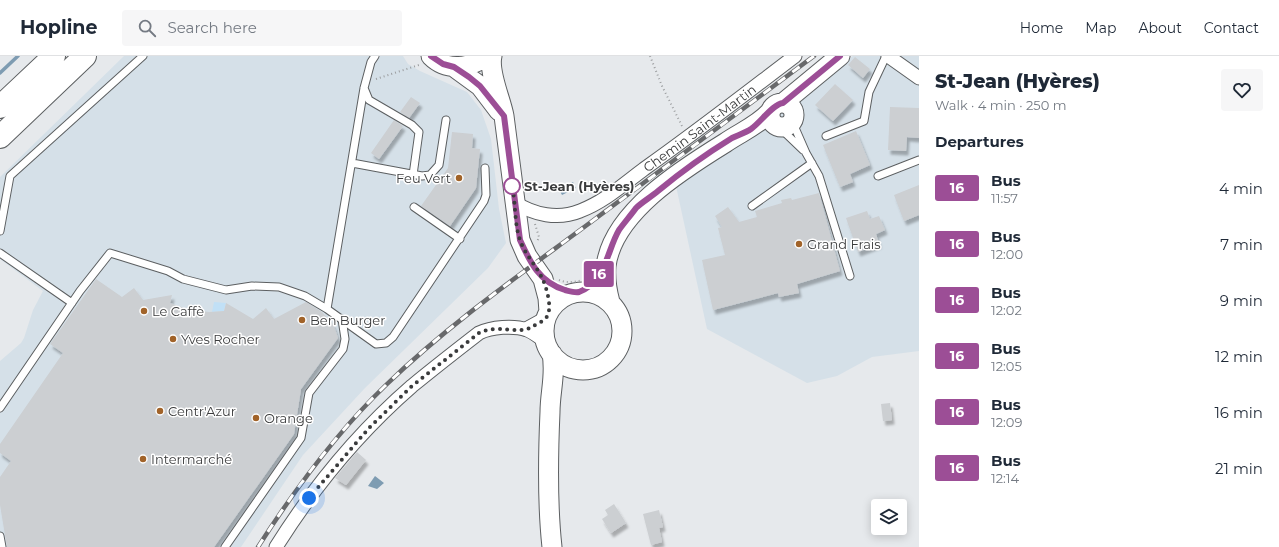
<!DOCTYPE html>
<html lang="en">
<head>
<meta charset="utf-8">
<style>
  body { margin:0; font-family:Montserrat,sans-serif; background:#f6f6f7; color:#1f2937; height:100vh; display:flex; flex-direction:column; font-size:15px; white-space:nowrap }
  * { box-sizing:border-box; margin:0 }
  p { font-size:13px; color:#747a83 }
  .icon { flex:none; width:22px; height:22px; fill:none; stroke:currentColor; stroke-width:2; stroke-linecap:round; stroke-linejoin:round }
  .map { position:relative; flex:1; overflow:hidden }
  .drawer { display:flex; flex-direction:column; background:#fff; width:360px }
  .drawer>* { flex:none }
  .badge { padding:0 8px; border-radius:3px; font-size:14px; line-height:26px }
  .buttons { position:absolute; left:871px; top:443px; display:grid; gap:8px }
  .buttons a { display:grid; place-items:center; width:36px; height:36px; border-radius:4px; background:#fff; box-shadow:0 2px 10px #0003; font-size:20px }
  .you { position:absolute; width:20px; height:20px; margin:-10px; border:3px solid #fff; border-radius:50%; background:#1a73e8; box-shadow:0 0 0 6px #1a73e833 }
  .map>.badge { position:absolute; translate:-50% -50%; box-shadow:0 0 0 2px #fff }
  h2 { padding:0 16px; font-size:15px; line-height:36px }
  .round { display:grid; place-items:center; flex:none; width:42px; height:42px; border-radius:4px; background:#f6f6f7 }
  .headline { display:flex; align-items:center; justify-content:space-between; height:68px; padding:0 16px }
  h1 { font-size:19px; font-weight:800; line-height:30px }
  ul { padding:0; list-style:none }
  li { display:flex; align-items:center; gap:12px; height:56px; padding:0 16px }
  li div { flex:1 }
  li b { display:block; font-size:15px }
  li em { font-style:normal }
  li .badge { min-width:44px; font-weight:700; text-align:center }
  header { display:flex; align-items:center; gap:24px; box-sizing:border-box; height:56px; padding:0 20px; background:#fff; border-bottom:1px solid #e0e1e3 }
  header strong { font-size:19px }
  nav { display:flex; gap:22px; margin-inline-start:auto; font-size:14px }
  .search { width:280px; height:36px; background:#f6f6f7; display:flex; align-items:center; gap:10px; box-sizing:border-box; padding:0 14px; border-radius:4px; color:#747a83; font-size:15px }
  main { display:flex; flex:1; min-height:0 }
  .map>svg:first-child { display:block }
  .built { fill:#d5e0e8 }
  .green { fill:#c1e0f6 }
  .water { fill:#7e9cb2 }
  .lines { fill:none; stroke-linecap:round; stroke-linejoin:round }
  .stream { stroke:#7e9cb2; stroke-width:3.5 }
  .building { fill:#cccfd2; filter:url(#shadow) }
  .service-casing { stroke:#5c5f61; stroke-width:9 }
  .minor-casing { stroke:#5c5f61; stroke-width:15 }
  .secondary-casing { stroke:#5c5f61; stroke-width:21 }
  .motorway-casing { stroke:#5c5f61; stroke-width:24 }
  .path { stroke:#9c9ea0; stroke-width:2; stroke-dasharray:1 3; stroke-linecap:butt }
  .service { stroke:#fff; stroke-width:7 }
  .minor { stroke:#fff; stroke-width:13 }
  .secondary { stroke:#fff; stroke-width:19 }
  .motorway { stroke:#fff; stroke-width:22 }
  .rail-casing { stroke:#68696b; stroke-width:4.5 }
  .rail { stroke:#fff; stroke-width:3; stroke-dasharray:9; stroke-linecap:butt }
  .line-casing { stroke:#fff; stroke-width:9 }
  .line { stroke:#9c4e96; stroke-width:6 }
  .walk { stroke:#3a3b3c; stroke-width:4; stroke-dasharray:0 7.2 }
  .poi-dot { fill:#a16329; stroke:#fff; stroke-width:1.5 }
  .stop-dot { fill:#fff; stroke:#9c4e96; stroke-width:2 }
  .labels { text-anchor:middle; stroke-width:3; stroke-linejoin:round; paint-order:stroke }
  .street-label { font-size:13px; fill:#3a3b3c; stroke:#fff }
  .poi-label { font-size:13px; fill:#3a3b3c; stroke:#fff; text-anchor:start }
  .stop-label { font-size:13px; font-weight:bold; fill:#3a3b3c; stroke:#fff; text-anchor:start }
</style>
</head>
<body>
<header>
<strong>Hopline</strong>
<div class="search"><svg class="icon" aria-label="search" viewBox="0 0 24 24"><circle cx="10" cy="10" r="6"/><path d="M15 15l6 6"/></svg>Search here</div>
<nav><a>Home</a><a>Map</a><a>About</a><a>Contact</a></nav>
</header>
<main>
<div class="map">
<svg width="919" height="491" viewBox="0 0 919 491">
  <defs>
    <filter id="shadow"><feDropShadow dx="2.5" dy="4.5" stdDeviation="1" flood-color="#0004"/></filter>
  </defs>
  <rect width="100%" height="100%" fill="#e6e9ec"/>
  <!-- built -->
  <path class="built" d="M124 0H403L408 8 420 15 467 36 481 54 491 83 499 153 506 187 488 212 365 332 303 399 241 491H0V305L21 287 24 282 33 254 43 235 0 203V121Z
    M853 0H919V295L872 301 837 320 807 327 707 273 676 130Z"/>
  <!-- green -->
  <path class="green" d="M214 246 226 247 224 255 212 256Z"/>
  <!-- water -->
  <path class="water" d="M573 126 576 132 562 139 559 133Z
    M375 420 384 427 377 433 368 430Z"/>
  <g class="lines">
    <!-- stream -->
    <path class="stream" d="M0 17 18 0"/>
  </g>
  <!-- building -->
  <path class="building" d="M855 1 870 13 863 22 848 9Z
    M835 28 853 44 833 65 815 49Z
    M411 41 420 47 409 62 400 56Z
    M890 51 919 52V82L907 81 906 95 888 94Z
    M394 64 403 70 379 103 371 97Z
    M856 75 870 109 850 118 853 126 840 131 823 89Z
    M452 76 473 78 472 92 480 93 476 132 450 170 421 150 448 112Z
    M919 129V159L904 165 894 139Z
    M819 137 840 215 797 228 799 237 779 241 778 237 713 254 702 204 725 199 718 172 722 171 715 160 728 151 739 166 757 161 755 155 782 147 781 144 791 142 792 144Z
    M867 155 870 163 879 160 885 174 876 178 879 188 858 196 846 162Z
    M96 223 122 241 134 232 143 244 172 239 170 247 187 253 209 256 224 255 226 247 253 263 266 252 274 263 306 246 322 256 333 268 336 276 338 282 301 333 294 378 214 491H7L0 449V421L11 405 0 397V388L63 297 50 288Z
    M890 347 892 364 883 365 881 348Z
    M357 396 366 404 346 429 335 422Z
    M614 448 626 467 611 477 602 463 608 459 605 454Z
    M659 454 663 471 659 472 662 486 651 489 643 458Z"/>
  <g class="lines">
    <defs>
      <path id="service" d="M364 32 369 44 412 69 419 76 413 119
        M792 65 806 97 819 120 850 220
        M779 71 803 94
        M826 80 864 65 869 36 886 0
        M352 107 422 120 430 119 439 109 446 64
        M878 120 919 104
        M752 150 812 107
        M414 151 460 183
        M0 175 10 120 143 0
        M0 197 72 247
        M327 253 376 288 386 287 393 281 484 145 486 139 485 112
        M0 352 80 235 110 197 168 215 183 223 226 234 252 230 279 231 305 240 327 253 364 32 371 6 375 0
        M0 480 2 491
        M225 491 301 382 309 337 343 293 345 283 342 263"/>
      <g id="minor">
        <path d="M888 0 919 22"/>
        <path id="s1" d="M514 146C534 159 558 164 580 155 604 146 624 128 644 113 695 77 745 38 795 0"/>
        <path d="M526 273 546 262"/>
        <path d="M276 491C313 432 359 376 412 330 434 312 457 294 479 277 491 271 514 269 527 274 533 276 540 282 546 286"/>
      </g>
      <path id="secondary" d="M431 0C447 16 470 12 487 0
        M492 0C488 16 501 43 504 60L520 184 527 200 543 223 548 242 549 256
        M454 11 480 30 499 55
        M770 59a12 12 0 1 1 24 0a12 12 0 1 1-24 0Z
        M783 47 840 0
        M544 275a39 39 0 1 1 78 0a39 39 0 1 1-78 0Z
        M610 246C607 235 605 222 606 210 613 156 683 113 725 87 741 76 757 70 770 56
        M552 298C556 318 550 336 550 356 548 401 547 446 552 491"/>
      <path id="motorway" d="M0 51 54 0
        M0 81 85 0"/>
    </defs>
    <!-- service casing -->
    <use href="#service" class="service-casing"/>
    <!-- minor casing -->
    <use href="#minor" class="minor-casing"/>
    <!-- secondary casing -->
    <use href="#secondary" class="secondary-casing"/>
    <!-- motorway casing -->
    <use href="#motorway" class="motorway-casing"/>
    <!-- path -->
    <path class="path" d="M650 0 662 30 682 70
      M376 23 419 9
      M535 168 539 181 537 186
      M559 224C569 228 582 226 590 219"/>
    <!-- service -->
    <use href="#service" class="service"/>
    <!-- minor -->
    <use href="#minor" class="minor"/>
    <!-- secondary -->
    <use href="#secondary" class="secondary"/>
    <!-- motorway -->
    <use href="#motorway" class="motorway"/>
    <defs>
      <path id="rail" d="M258 491C295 433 336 377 386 329 449 268 521 218 591 166 666 111 740 55 814 0"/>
    </defs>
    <!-- rail casing -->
    <use href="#rail" class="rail-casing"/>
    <!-- rail -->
    <use href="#rail" class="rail"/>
  </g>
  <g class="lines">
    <defs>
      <path id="line" d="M431 0 443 8 454 11 469 21 480 30 504 60 520 184C530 206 539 226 565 234 569 235 575 237 579 236 606 226 607 194 619 174 624 167 631 159 636 152 642 146 651 141 658 135 681 116 706 98 732 82 738 79 745 77 751 73 761 66 773 48 783 47L840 0"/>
    </defs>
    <!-- line casing -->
    <use href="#line" class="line-casing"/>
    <!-- line -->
    <use href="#line" class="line"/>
    <!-- walk -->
    <path class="walk" d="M309 442 369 372 412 330 479 277C498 268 516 278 530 272 535 269 542 266 546 262 553 254 547 233 543 224 537 210 525 199 520 184 514 167 516 147 512 130"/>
  </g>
  <!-- markers -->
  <g class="poi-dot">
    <circle cx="459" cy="122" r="4"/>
    <circle cx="799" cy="188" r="4"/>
    <circle cx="144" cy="255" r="4"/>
    <circle cx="302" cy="264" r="4"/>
    <circle cx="173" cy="283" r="4"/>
    <circle cx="160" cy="355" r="4"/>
    <circle cx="256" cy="362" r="4"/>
    <circle cx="143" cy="403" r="4"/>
  </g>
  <circle class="stop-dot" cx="512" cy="130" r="8"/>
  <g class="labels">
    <!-- street labels -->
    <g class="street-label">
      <text dy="5" stroke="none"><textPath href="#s1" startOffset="215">Chemin Saint-Martin</textPath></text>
    </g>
    <!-- poi labels -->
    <g class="poi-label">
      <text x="451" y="127" text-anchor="end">Feu Vert</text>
      <text x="807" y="193">Grand Frais</text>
      <text x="152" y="260">Le Caffè</text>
      <text x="310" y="269">Ben Burger</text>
      <text x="181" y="288">Yves Rocher</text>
      <text x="168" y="360">Centr'Azur</text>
      <text x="264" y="367">Orange</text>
      <text x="151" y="408">Intermarché</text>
    </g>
    <!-- stop labels -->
    <g class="stop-label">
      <text x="524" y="135">St-Jean (Hyères)</text>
    </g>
  </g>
</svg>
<div class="buttons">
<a><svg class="icon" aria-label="layers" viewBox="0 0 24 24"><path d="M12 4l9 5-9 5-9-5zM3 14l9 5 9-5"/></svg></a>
</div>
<div class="you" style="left:309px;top:442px"></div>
<b class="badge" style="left:599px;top:218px;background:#9c4e96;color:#fff">16</b>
</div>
<section class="drawer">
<div class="headline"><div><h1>St-Jean (Hyères)</h1><p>Walk · 4 min · 250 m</p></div><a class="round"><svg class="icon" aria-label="heart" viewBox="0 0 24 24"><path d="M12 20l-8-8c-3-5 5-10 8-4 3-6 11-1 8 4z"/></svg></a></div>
<h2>Departures</h2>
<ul>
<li><span class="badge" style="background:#9c4e96;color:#fff">16</span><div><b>Bus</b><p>11:57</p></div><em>4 min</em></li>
<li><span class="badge" style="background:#9c4e96;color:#fff">16</span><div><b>Bus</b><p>12:00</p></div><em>7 min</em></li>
<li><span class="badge" style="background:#9c4e96;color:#fff">16</span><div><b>Bus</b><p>12:02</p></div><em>9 min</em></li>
<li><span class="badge" style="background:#9c4e96;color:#fff">16</span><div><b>Bus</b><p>12:05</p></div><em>12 min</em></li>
<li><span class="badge" style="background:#9c4e96;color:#fff">16</span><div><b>Bus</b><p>12:09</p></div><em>16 min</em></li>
<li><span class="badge" style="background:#9c4e96;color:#fff">16</span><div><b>Bus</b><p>12:14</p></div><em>21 min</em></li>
</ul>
</section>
</main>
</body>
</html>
